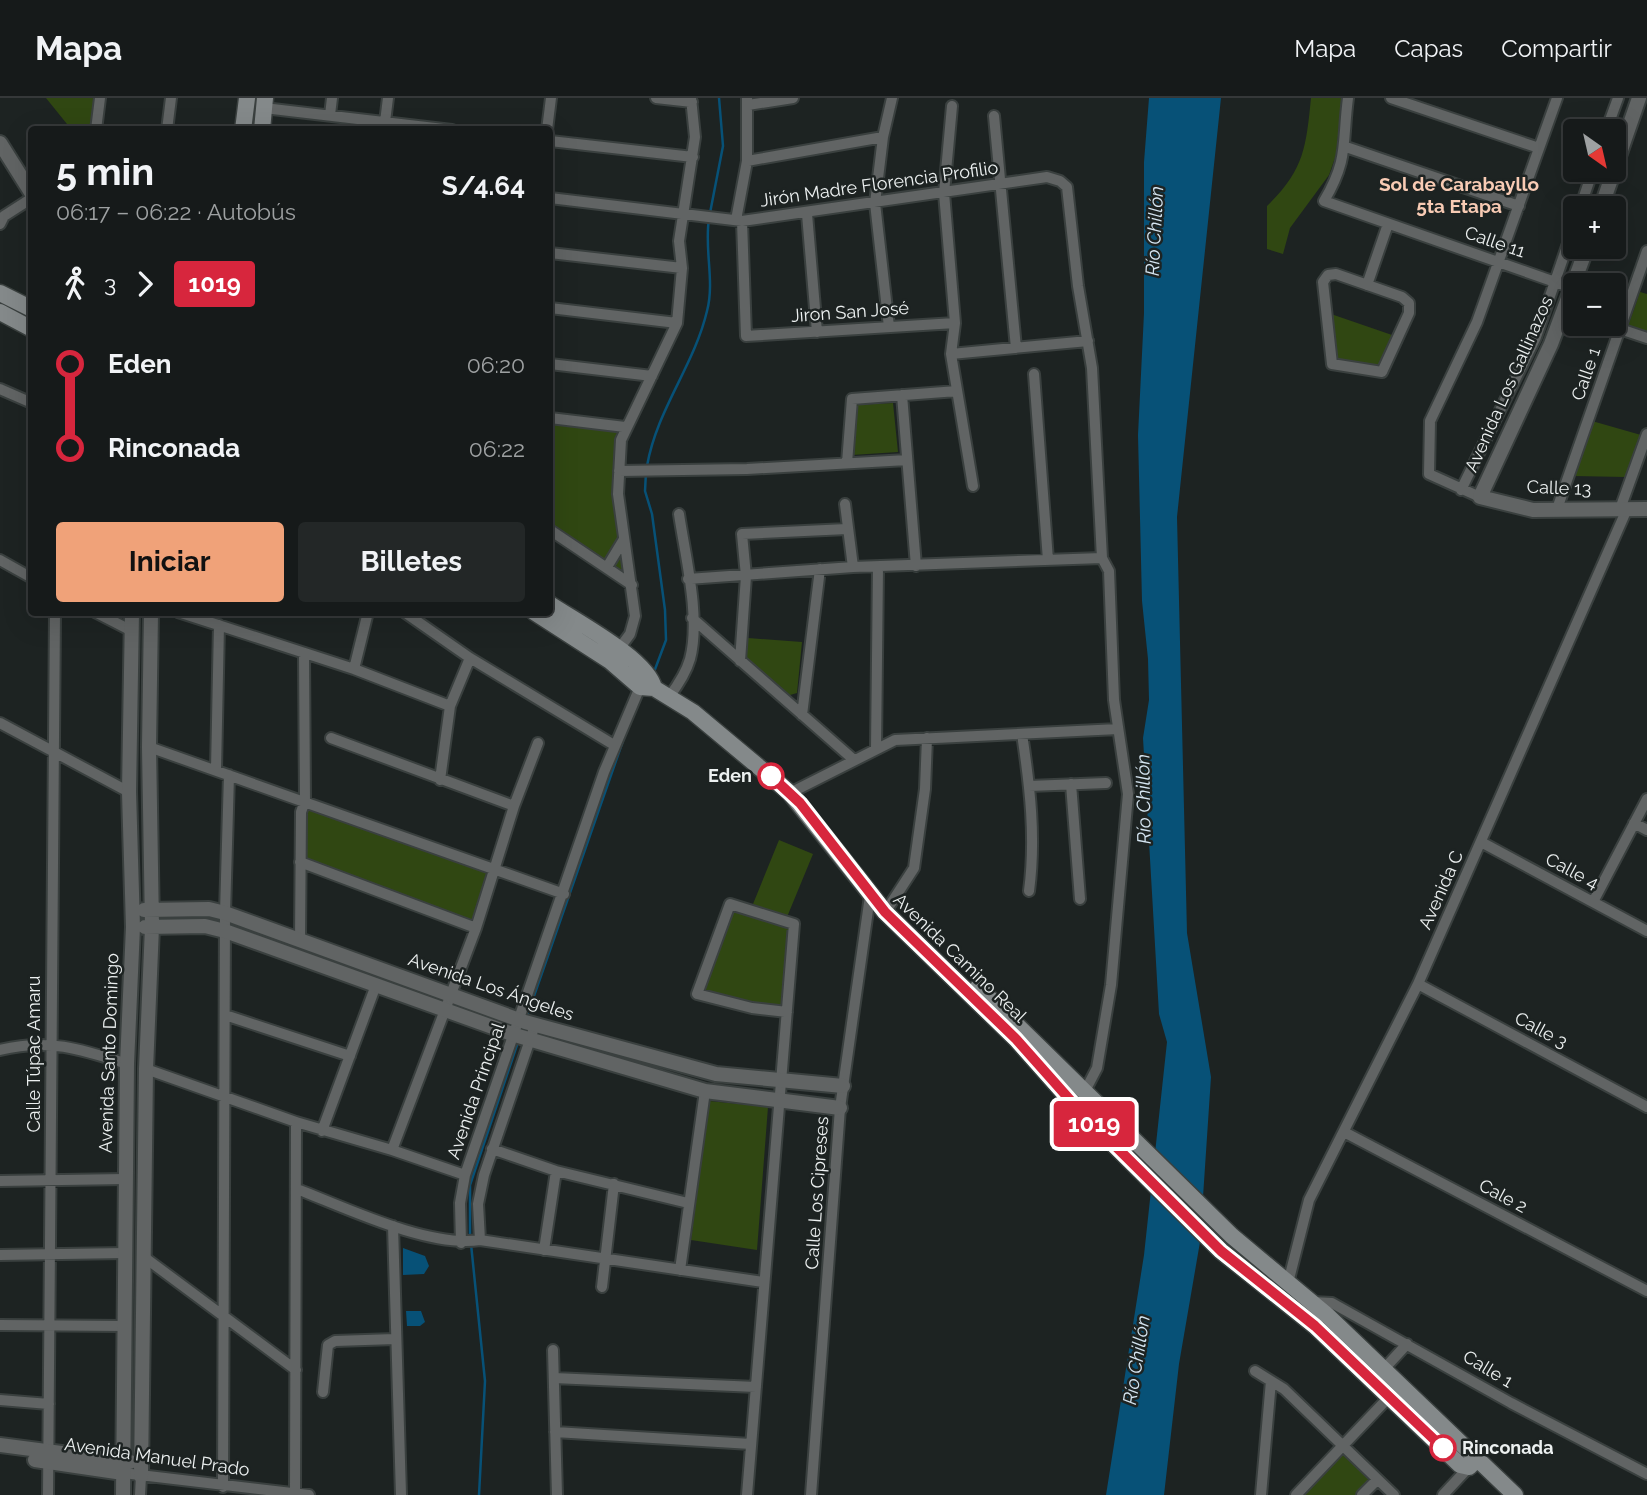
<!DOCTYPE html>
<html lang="es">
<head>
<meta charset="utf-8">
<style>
  body { margin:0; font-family:Raleway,sans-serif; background:#232727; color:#f1f3f6; height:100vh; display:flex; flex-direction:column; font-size:26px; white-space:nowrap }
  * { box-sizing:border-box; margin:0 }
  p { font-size:23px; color:#9ea1a2 }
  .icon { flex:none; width:38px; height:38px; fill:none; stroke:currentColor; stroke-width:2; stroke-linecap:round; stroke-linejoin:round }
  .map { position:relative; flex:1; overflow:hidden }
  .panel { position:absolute; left:28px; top:28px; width:525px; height:490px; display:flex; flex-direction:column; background:#161a1a; border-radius:7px; box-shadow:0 7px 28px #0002,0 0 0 2px #353839 }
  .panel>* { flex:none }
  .badge { padding:0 14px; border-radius:5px; font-size:24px; line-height:46px }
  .needle { width:46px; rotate:146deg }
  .controls { position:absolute; left:1563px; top:21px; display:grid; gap:14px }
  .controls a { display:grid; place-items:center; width:63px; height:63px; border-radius:7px; background:#161a1a; box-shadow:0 7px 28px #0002,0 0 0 2px #353839; font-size:35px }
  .map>.badge { position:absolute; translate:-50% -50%; box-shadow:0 0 0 4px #fff }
  .legs { display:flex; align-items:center; gap:10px; height:77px; padding:0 28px; font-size:23px }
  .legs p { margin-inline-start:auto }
  .summary { display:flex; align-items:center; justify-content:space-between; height:119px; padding:0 28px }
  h1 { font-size:38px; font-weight:700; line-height:52px }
  .primary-button { display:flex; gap:14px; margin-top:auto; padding:14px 28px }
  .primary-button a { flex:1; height:80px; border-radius:7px; background:#f0a279; color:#111; font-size:28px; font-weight:700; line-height:80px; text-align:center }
  .primary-button a+a { background:#232727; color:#f1f3f6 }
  ul { padding:0 28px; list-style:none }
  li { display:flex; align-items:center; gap:24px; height:84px; font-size:26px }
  li i { display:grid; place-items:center; width:10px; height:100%; margin:0 9px; background:currentColor }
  li i::after { content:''; width:18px; height:18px; margin:-9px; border:5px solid; border-radius:50%; background:#161a1a }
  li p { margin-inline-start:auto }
  li:first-child i { background:linear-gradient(#0000 50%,currentColor 0) }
  li:last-child i { background:linear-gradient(currentColor 50%,#0000 0) }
  header { display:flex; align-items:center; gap:42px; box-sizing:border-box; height:98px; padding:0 35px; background:#161a1a; border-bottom:2px solid #353839 }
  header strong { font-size:33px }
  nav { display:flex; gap:38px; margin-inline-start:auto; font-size:24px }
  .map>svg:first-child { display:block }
  .green { fill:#304712 }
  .water { fill:#075177 }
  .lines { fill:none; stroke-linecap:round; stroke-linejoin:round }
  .stream { stroke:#075177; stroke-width:2.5 }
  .minor-casing { stroke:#3a403f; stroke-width:14 }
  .tertiary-casing { stroke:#3a403f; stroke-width:18 }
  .secondary-casing { stroke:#3a403f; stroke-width:19 }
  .minor { stroke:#616464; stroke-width:10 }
  .tertiary { stroke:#616464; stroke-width:14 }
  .secondary { stroke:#84898a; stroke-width:16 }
  .line-1-casing { stroke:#fff; stroke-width:16 }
  .line-1 { stroke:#d7263d; stroke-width:10 }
  .stop-1-dot { fill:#fff; stroke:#d7263d; stroke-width:3.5 }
  .labels { text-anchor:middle; stroke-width:5; stroke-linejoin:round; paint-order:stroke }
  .street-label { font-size:18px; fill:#ecf0f0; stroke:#1d2322 }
  .stop-label { font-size:18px; font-weight:bold; fill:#ecf0f0; stroke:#1d2322; text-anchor:end }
  .neighbourhood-label { font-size:19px; font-weight:bold; fill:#f8cbb4; stroke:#1d2322 }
  .water-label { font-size:19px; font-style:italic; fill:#d6e6f2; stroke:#1d2322 }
</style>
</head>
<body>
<header>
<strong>Mapa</strong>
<nav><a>Mapa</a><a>Capas</a><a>Compartir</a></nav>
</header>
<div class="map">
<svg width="1647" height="1397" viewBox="0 0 1647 1397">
  <rect width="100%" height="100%" fill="#1d2322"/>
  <!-- green -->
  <path class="green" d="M46 0H95L91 31H71Z
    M1311 0H1342L1336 57 1329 77 1290 130 1283 156 1267 151V108C1304 72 1306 50 1311 0Z
    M1640 194 1647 196V235L1628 228Z
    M1331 216 1392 237 1379 269 1336 261Z
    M893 305 898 354 852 357 856 307Z
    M1592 323 1641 337 1626 379 1573 378Z
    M550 324 618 333 613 398 628 480 550 426Z
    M748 540 802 544 797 595 790 597 746 560Z
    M308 709 491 776 473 824 304 761Z
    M779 742 813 756 787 819 753 806Z
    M734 812 789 830 783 910 702 893Z
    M709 1003 768 1009 757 1152 691 1142Z
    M1341 1355 1370 1382 1356 1397H1303Z"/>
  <!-- water -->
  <path class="water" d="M1149 0H1221L1177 419 1187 835 1211 979 1200 1144 1179 1266 1164 1397H1106L1144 1157 1167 944 1159 916 1143 640 1149 602 1148 561 1142 503 1138 337 1144 215V64Z
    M403 1150 425 1158 429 1168 424 1176 403 1177Z
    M406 1213H421L425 1224 420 1228H407Z"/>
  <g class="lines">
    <!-- stream -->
    <path class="stream" d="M710 115 723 48 719 0
      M647 368C657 311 694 268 707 213 715 183 704 151 709 121
      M646 374 645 393 652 416 665 512 666 542 654 574
      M527 918 625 637
      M470 1139V1087L518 944
      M471 1146 485 1283 479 1397"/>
    <defs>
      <path id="minor" d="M656 0 692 4
        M1348 0C1342 45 1349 61 1324 103L1575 191
        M1391 0 1539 50
        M748 7 793 0
        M952 8 944 95 955 225 951 256 973 388
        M264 10 452 32
        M330 17 332 0
        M994 18 1016 250
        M385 24 388 0
        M96 32 100 0
        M167 32 171 0
        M547 32 551 0
        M1606 33 1618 0
        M550 43 693 59
        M1346 49 1519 108
        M747 63 883 39
        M550 100 742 123 1047 79 1060 83 1067 89 1078 188 1092 270 1102 460 1109 473 1114 602 1128 696 1111 887 1097 970 1085 993
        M1580 110 1593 72
        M807 116 817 234
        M736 122 747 63V0
        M742 123 746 238 955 225
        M0 126 4 118 32 100
        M550 155 682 170
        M1336 176 1402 199 1409 205V215L1382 274 1332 266 1323 184 1328 177Z
        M1367 187 1388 126
        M1614 204 1627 209
        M550 210 677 225
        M889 229 875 105 883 39 892 0
        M1620 231 1647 240
        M951 256 1088 243
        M550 266 652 278
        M1034 276 1048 462
        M0 291 32 305
        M902 297 916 468
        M550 320 625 329
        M847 365 852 301 957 293
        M619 373 747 371 907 362
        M1461 392 1536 239 1575 125
        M1480 399 1429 376 1430 323 1477 224 1557 0
        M845 406 853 469
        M1557 411 1647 153
        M1620 411 1647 336
        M550 432 632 487
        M0 462 32 480
        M607 469 624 441
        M688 481 853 469 1102 460
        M95 514 132 533
        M178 514 354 571 450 608
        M404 514 470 560 614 647
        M692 520 854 662
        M616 555 630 536 635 518 618 396 621 342 677 225 682 170 679 143 695 39 691 0
        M740 563 746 478 742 436 847 431
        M354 571 368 514
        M669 599C678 587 686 575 690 561 701 520 685 457 679 416
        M802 617 820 471
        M0 625 129 694
        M1022 636C1030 689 1036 740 1029 793
        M331 640 514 708
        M149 649 564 796
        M876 651 878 469
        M216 672 219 527
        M440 682 450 608 470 560
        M1071 686 1080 801
        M1029 688 1106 685
        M790 695 895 642 1118 631
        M1634 725 1647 732
        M1481 744 1647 833
        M300 764 476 830
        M1593 804 1647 701
        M890 807 914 770 925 691 927 640
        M300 842 301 714 305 703 304 555
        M1418 886 1647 1009
        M225 917 350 958
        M0 952C48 940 81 951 127 966
        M146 971 296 1024 392 1052 465 1077
        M322 1033 376 887
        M1344 1034 1647 1193
        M492 1051 556 1073 688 1105
        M392 1052 476 830 514 708 538 645
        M0 1083 125 1081
        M297 1091C346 1110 429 1150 480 1142L478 1106 484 1077 535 927
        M393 1128 401 1397
        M480 1142 763 1184
        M461 1145 460 1105 465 1077 604 674 640 589
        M544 1152 556 1073
        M0 1157 125 1155
        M144 1159 296 1272
        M680 1172 705 993
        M1288 1185 1309 1102 1418 886 1627 411
        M602 1189 614 1086
        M1312 1204 1332 1205 1511 1305 1647 1376
        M0 1227 125 1228
        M553 1252 557 1397
        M1384 1271 1407 1246
        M1255 1273 1284 1291 1394 1397
        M554 1280 756 1289
        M323 1294 328 1247 335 1243 395 1241
        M0 1302 49 1306
        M555 1334 751 1346
        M123 1375 309 1397
        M223 1389 225 815 229 677
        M295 1396 296 1024
        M48 1397 55 514
        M140 1397 141 1378
        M747 1397C762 1207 779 1017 794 826L730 806 697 896 752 910 787 914
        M811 1397 840 1010 870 798
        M1261 1397 1271 1283
        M1296 1397 1390 1298
        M1362 1397 1377 1382
        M1443 1397 1469 1369"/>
      <path id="tertiary" d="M0 45 32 96
        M1601 110 1639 0
        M1587 149 1551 246 1480 399 1533 412 1647 411
        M144 812 209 811 225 815 525 924 716 976 843 988
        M145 829 205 828 225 833 515 937 705 993 840 1010
        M0 1347 130 1364
        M35 1362 123 1375
        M141 1378 146 971 152 829 149 649 151 514
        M123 1397 127 966 133 829 129 694 132 514"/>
      <path id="secondary" d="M243 32 247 0
        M262 32 265 0
        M0 195 32 211
        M0 214 32 231
        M550 506C575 523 648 561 654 590
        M534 514 610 563 640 589 654 590 693 614 790 695 885 814 1016 941 1079 1012 1221 1153 1315 1228 1460 1367 1469 1369 1477 1361
        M978 889 1232 1138 1328 1218 1515 1397"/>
    </defs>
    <!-- minor casing -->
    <use href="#minor" class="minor-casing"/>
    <!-- tertiary casing -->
    <use href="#tertiary" class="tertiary-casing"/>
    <!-- secondary casing -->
    <use href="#secondary" class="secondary-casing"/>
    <!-- minor -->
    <use href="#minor" class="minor"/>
    <!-- tertiary -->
    <use href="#tertiary" class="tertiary"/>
    <!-- secondary -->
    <use href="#secondary" class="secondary"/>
  </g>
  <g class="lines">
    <defs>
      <path id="line-1" d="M771 678 800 705 885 814 1016 941 1079 1012 1221 1153 1315 1228 1443 1350"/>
    </defs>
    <!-- line-1 casing -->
    <use href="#line-1" class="line-1-casing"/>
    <!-- line-1 -->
    <use href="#line-1" class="line-1"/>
  </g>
  <!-- markers -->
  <g class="stop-1-dot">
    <circle cx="771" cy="678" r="12"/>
    <circle cx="1443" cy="1350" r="12"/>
  </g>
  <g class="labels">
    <!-- street labels -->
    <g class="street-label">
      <text transform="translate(879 86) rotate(-8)" y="6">Jirón Madre Florencia Profilio</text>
      <text transform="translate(1495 144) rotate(19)" y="6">Calle 11</text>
      <text transform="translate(850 214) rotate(-4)" y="6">Jiron San José</text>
      <text transform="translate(1586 276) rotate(-71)" y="6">Calle 1</text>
      <text transform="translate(1509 286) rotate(-66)" y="6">Avenida Los Gallinazos</text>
      <text transform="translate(1559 390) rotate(2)" y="6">Calle 13</text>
      <text transform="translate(1572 773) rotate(28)" y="6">Calle 4</text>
      <text transform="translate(1441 792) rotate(-66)" y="6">Avenida C</text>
      <text transform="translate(960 860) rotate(44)" y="6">Avenida Camino Real</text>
      <text transform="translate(491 889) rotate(19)" y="6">Avenida Los Ángeles</text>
      <text transform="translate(1541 932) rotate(28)" y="6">Calle 3</text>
      <text transform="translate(109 955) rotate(-88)" y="6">Avenida Santo Domingo</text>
      <text transform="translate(34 956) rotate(-90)" y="6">Calle Túpac Amaru</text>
      <text transform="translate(476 993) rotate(-71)" y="6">Avenida Principal</text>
      <text transform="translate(817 1095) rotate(-86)" y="6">Calle Los Cipreses</text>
      <text transform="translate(1503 1098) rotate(28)" y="6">Cale 2</text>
      <text transform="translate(1488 1271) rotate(31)" y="6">Calle 1</text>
      <text transform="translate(157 1359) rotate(8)" y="6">Avenida Manuel Prado</text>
    </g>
    <!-- stop labels -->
    <g class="stop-label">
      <text x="752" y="684">Eden</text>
      <text x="1462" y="1356" text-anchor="start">Rinconada</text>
    </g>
    <!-- neighbourhood labels -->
    <g class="neighbourhood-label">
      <text x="1459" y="93">Sol de Carabayllo<tspan x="1459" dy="22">5ta Etapa</tspan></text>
    </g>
    <!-- water labels -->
    <g class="water-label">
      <text transform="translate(1154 133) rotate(-87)" y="7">Río Chillón</text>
      <text transform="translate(1143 701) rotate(-91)" y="7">Río Chillón</text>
      <text transform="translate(1136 1262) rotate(-81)" y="7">Río Chillón</text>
    </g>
  </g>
</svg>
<div class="controls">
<a><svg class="needle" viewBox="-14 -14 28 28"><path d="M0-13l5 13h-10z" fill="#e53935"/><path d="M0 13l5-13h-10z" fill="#9ea1a2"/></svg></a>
<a>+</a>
<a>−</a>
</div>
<b class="badge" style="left:1094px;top:1026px;background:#d7263d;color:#fff">1019</b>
<section class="panel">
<div class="summary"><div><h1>5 min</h1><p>06:17 – 06:22 · Autobús</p></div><b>S/4.64</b></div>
<div class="legs"><svg class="icon" aria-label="walk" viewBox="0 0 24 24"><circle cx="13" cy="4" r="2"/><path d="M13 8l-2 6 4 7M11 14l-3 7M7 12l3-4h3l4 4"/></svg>3<svg class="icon" aria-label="forward" viewBox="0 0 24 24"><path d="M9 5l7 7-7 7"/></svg><b class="badge" style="background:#d7263d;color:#fff">1019</b></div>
<ul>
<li><i style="color:#d7263d"></i><b>Eden</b><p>06:20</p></li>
<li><i style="color:#d7263d"></i><b>Rinconada</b><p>06:22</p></li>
</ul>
<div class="primary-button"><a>Iniciar</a><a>Billetes</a></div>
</section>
</div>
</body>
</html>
